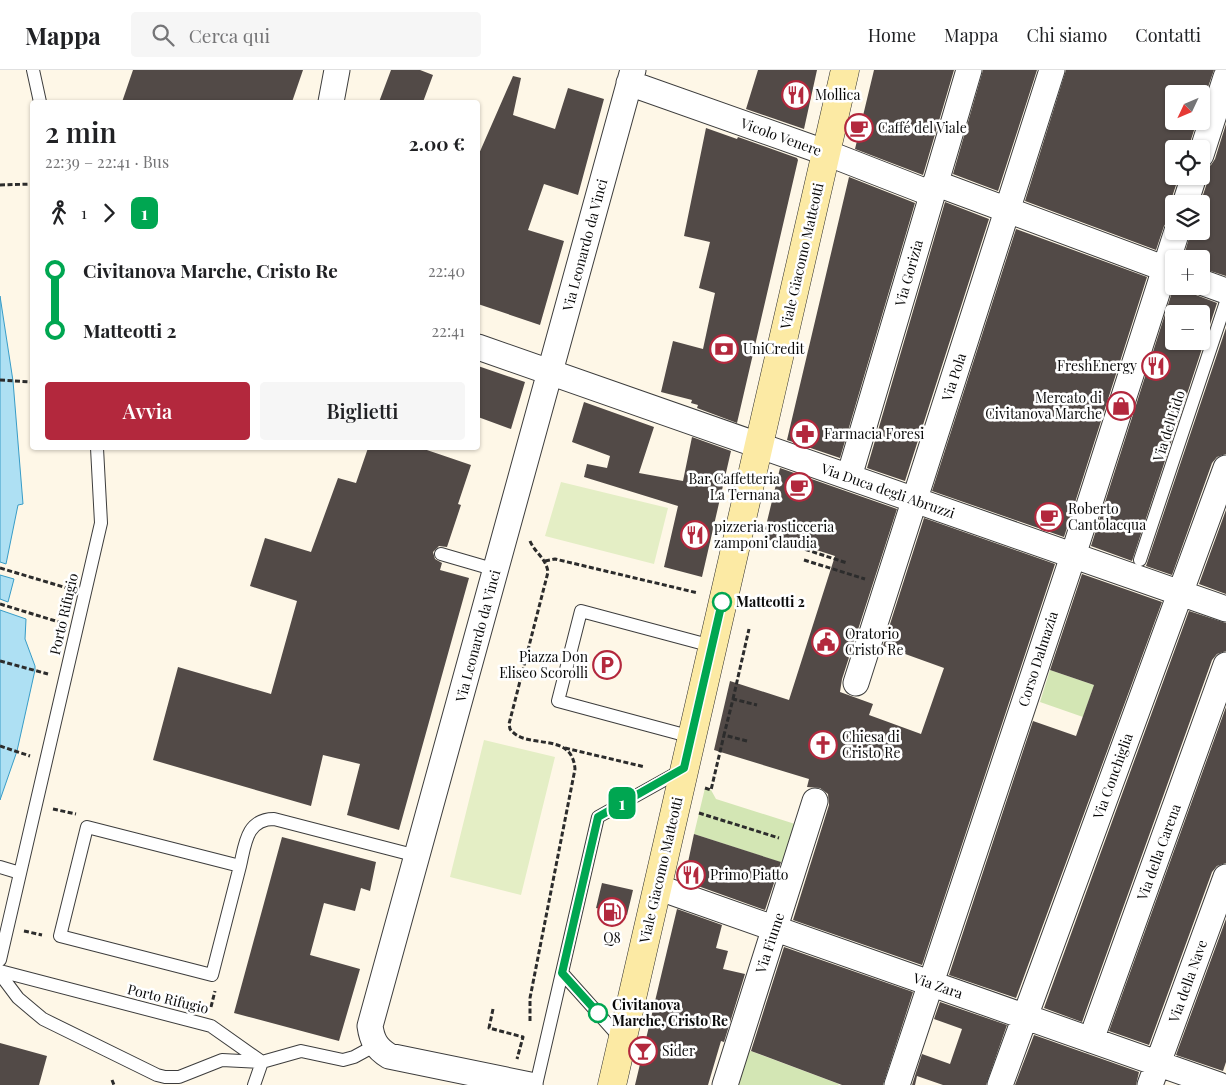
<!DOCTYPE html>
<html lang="it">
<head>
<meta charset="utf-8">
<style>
  body { margin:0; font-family:"Playfair Display",serif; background:#f6f6f6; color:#202124; height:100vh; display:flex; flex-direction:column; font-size:19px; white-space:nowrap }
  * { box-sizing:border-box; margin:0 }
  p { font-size:16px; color:#757577 }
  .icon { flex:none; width:28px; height:28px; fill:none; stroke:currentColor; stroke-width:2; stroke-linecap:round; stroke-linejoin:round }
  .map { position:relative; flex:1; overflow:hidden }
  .drawer { position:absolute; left:30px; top:30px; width:450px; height:350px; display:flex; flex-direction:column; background:#fff; border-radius:5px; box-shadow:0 1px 4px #0004 }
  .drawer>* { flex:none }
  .badge { padding:0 10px; border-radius:8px; font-size:18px; line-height:32px }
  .needle { width:32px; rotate:226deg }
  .fabs { position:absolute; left:1165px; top:15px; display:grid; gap:10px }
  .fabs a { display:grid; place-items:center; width:45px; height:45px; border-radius:5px; background:#fff; box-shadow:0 1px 4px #0004; font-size:25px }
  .map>.badge { position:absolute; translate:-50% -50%; box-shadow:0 0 0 2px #fff }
  .legs { display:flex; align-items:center; gap:8px; height:55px; padding:0 15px; font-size:16px }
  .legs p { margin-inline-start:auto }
  .headline { display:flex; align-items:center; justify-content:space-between; height:85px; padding:0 15px }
  h1 { font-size:28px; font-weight:600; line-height:38px }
  .cta { display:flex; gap:10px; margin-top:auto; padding:10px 15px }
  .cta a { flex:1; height:58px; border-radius:5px; background:#b3283d; color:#fff; font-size:20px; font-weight:600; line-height:58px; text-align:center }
  .cta a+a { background:#f6f6f6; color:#202124 }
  ul { padding:0 15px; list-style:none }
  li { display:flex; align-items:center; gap:18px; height:60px; font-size:19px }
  li i { display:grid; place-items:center; width:8px; height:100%; margin:0 6px; background:currentColor }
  li i::after { content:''; width:12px; height:12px; margin:-6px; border:4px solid; border-radius:50%; background:#fff }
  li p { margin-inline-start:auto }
  li:first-child i { background:linear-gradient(#0000 50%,currentColor 0) }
  li:last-child i { background:linear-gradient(currentColor 50%,#0000 0) }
  header { display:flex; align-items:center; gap:30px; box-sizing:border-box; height:70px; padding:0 25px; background:#fff; border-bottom:1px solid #e0e0e0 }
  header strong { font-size:24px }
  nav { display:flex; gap:28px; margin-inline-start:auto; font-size:18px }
  .search { width:350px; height:45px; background:#f6f6f6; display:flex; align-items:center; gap:12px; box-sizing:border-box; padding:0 18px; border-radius:5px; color:#757577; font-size:19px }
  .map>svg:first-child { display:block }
  .green { fill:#d3e6b4 }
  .pitch { fill:#e4eec5 }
  .water { fill:#aee0f3; stroke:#389cc7 }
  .building { fill:#524a47; fill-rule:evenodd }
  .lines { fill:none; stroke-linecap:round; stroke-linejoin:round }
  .lane-casing { stroke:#3d3d3d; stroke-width:14 }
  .street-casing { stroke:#3d3d3d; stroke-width:27 }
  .secondary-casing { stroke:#2c2c2c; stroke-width:29 }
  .path { stroke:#2c2c2c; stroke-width:3; stroke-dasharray:5 2.5; stroke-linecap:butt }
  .lane { stroke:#fff; stroke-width:12 }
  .street { stroke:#fff; stroke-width:25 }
  .secondary { stroke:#fceaa4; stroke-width:28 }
  .line-1-casing { stroke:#fff; stroke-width:11 }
  .line-1 { stroke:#00a651; stroke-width:8 }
  .stop-1-dot { fill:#fff; stroke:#00a651; stroke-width:2.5 }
  .labels { text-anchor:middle; stroke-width:5; stroke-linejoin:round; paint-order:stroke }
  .poi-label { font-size:14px; fill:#0a0a0a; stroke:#fff; text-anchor:start }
  .street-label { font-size:14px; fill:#0a0a0a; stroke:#fff }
  .stop-label { font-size:14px; font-weight:bold; fill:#0a0a0a; stroke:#fff; text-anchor:start }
</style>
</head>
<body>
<header>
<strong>Mappa</strong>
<div class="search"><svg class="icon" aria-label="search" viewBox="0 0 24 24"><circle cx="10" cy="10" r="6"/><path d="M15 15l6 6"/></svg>Cerca qui</div>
<nav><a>Home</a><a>Mappa</a><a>Chi siamo</a><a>Contatti</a></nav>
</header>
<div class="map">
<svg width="1226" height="1015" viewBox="0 0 1226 1015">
  <rect width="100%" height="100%" fill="#fef7e7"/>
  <!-- green -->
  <path class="green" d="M1050 600 1094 615 1083 647 1040 632Z
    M705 718 711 720 716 729 795 754 783 793 694 764Z
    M748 980 839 1014 838 1015H737Z"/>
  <!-- pitch -->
  <path class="pitch" d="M561 412 668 438 654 494 545 466Z
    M484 670 555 687 521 825 450 807Z"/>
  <!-- water -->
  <path class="water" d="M0 226 13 311 23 434 18 435 6 494 0 492Z
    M0 505 14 509 8 532 0 529Z
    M0 540 26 549 25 569 35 596V600L17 681 0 730Z"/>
  <!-- building -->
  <path class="building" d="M133 0H303L292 32H122Z
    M391 0H420L433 5 423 32H379Z
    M758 0H817L804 59 746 39Z
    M874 0H954L923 105 855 79Z
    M983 0H1037L998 121 953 104Z
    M1066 0H1214L1201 37V24H1174V51H1197L1188 79H1174V106H1179L1171 130V137L1174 147 1168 150 1164 156 1156 180 1025 131Z
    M513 6 521 8 513 45 555 59 568 18 604 29 578 125 544 114 528 160 564 171 540 255 478 234V86Z
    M1226 54V206L1201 198V189H1183L1191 161H1201L1200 134 1208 110V103L1206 98 1211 95 1215 89Z
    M706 58 737 69 738 67 797 88 798 90 737 353 697 338 698 335 691 333 692 330 661 322 673 271 703 279 715 223 699 218 710 172 684 166Z
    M849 107 915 133 840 388 787 370Z
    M945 132 989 149 905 411 867 398Z
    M1016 159 1147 207 1064 467 932 421Z
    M1174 216H1188L1190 222 1196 225 1217 233 1132 491 1091 476ZM1174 244H1201V271H1174Z
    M1226 258V384L1217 387 1212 393 1172 505 1146 496Z
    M478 296 525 312 511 359 478 347Z
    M584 332 654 357 639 403 683 411 692 367 731 381 702 507 664 497 678 436 584 407 587 394 607 398 610 386 572 372Z
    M368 378H421L471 395 458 434 461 435 447 477 439 476 433 482 435 489 442 493 440 500 469 508 399 760 347 745 360 694 323 685 311 736 153 690 178 597 271 624 297 531 250 516 265 468 311 482 338 408 356 413Z
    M780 398 897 439 842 609 840 622 873 634 869 645 921 664 944 598 883 576 924 448 1055 494 922 895 793 850 829 735 828 724 820 718 807 717 809 709 714 680 730 611 789 630 835 486 798 474 797 479 763 468Z
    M1226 440V524L1199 514Z
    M1082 504 1162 532 1016 928 949 905 1033 651 1076 666 1094 615 1050 600Z
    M1189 541 1226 553V581L1217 584 1212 590 1082 952 1044 938Z
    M1226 637V793L1217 796 1212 802 1149 975 1109 961Z
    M694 764 781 792 765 840 684 811Z
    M282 767 376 792 370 821 361 818 355 841 324 833 310 885 360 899 339 971 234 943Z
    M602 813 633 820 627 845 596 838Z
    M677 839 722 855 716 878 728 881 723 899 745 904 724 972 721 971 708 1015H635Z
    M1226 849V992L1223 1001 1176 985Z
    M784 877 913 922 883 1015H842L751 981Z
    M940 932 1007 955 986 1015H943L917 1006 915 1015H912L922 984 950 994 962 959 934 949Z
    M1034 965 1139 1002 1136 1015H1015Z
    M0 973 47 986 39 1015H0Z"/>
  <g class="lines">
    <defs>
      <path id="lane" d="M33 0 40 32
        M441 484 496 500
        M1140 490 1226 232
        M692 667 558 631 581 541 712 576
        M87 757 240 796 212 905 60 866Z
        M240 796C245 775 246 749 274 749L417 786
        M0 797 20 803
        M0 890 101 453 97 378
        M0 901 211 956 262 992
        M562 903 622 970
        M0 904 18 928 43 949 157 1005 165 1007H179L222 990 262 992
        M254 1015 262 992 301 981 343 990 354 987 376 975
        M536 1015 598 747 682 700"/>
      <path id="street" d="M629 13 827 83 932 124
        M331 32 337 0
        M1201 85 1226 7
        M935 113 1174 202
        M1185 134 1194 106
        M1201 212 1226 221
        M478 277 1226 539
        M849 407 969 0
        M856 613 1052 0
        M657 817 1219 1015
        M1091 970 1226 595
        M530 1015 389 986C376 978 372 970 370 956L633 0
        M725 1015 815 731
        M897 1015 1069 498 1177 161
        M1000 1015 1226 398
        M1150 1015 1226 807"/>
      <path id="secondary" d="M612 1015 845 0"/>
    </defs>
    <!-- lane casing -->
    <use href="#lane" class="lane-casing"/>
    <!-- street casing -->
    <use href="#street" class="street-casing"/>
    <!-- secondary casing -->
    <use href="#secondary" class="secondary-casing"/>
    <!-- path -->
    <path class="path" d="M0 115 32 114
      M0 310 32 312
      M530 471C535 483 546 488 548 502L509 654 510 659C526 681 572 660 575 699L530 928V953
      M798 477 847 493
      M804 490 865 509
      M545 491 555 489 698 523
      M0 498 67 518
      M0 534 59 552
      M0 591 48 604
      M733 629 749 559
      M747 671 724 665 733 629 757 635
      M0 676 30 686
      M565 678 645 697
      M705 718 711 720 724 665
      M53 739 76 744
      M699 743 779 768
      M24 861 42 865
      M211 937 215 921
      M493 939 489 958 523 967 517 989
      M112 1010 114 1015"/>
    <!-- lane -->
    <use href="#lane" class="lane"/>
    <!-- street -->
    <use href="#street" class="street"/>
    <!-- secondary -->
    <use href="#secondary" class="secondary"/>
  </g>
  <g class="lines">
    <defs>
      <path id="line-1" d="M598 943 562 903 598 747 684 698 722 532"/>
    </defs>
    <!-- line-1 casing -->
    <use href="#line-1" class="line-1-casing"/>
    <!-- line-1 -->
    <use href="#line-1" class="line-1"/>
  </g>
  <!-- icons -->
  <defs>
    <symbol id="restaurant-ring" viewBox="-11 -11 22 22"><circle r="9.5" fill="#fff" stroke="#b3283d" stroke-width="1.5"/><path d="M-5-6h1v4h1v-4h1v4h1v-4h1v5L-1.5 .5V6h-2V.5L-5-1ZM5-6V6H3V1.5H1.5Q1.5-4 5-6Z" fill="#b3283d"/></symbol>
    <symbol id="cafe-ring" viewBox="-11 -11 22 22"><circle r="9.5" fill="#fff" stroke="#b3283d" stroke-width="1.5"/><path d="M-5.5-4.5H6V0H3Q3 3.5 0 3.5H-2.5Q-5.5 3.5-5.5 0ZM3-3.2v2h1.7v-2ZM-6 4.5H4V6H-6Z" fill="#b3283d"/></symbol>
    <symbol id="bank-ring" viewBox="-11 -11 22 22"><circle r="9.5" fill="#fff" stroke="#b3283d" stroke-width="1.5"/><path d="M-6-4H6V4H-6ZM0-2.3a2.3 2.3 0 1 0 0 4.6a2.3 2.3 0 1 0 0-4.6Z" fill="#b3283d"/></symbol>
    <symbol id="shop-ring" viewBox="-11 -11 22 22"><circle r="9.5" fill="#fff" stroke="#b3283d" stroke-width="1.5"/><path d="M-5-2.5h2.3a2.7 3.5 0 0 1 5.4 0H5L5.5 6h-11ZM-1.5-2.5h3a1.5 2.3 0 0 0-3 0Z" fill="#b3283d"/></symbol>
    <symbol id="pharmacy-ring" viewBox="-11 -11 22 22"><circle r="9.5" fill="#fff" stroke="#b3283d" stroke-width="1.5"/><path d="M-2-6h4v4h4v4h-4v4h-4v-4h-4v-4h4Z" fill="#b3283d"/></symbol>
    <symbol id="civic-ring" viewBox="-11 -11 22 22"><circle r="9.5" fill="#fff" stroke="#b3283d" stroke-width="1.5"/><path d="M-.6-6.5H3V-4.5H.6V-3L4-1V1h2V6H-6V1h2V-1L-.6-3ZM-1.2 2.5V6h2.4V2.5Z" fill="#b3283d"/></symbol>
    <symbol id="parking-ring" viewBox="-11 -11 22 22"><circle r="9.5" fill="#fff" stroke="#b3283d" stroke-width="1.5"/><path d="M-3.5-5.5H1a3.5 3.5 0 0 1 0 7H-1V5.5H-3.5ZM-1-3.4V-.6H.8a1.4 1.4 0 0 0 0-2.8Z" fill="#b3283d"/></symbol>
    <symbol id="church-ring" viewBox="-11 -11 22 22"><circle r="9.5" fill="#fff" stroke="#b3283d" stroke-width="1.5"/><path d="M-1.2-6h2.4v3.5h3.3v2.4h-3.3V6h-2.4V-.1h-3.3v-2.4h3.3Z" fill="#b3283d"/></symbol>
    <symbol id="fuel-ring" viewBox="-11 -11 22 22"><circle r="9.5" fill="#fff" stroke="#b3283d" stroke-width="1.5"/><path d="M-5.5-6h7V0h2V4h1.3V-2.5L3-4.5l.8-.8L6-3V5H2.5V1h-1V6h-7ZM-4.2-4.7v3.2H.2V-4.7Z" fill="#b3283d"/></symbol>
    <symbol id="bar-ring" viewBox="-11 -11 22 22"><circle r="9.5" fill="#fff" stroke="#b3283d" stroke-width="1.5"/><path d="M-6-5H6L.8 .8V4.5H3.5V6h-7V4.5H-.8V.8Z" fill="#b3283d"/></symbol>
  </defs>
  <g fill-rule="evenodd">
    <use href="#restaurant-ring" x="780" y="9" width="32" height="32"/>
    <use href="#cafe-ring" x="843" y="42" width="32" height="32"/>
    <use href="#bank-ring" x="708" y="263" width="32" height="32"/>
    <use href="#restaurant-ring" x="1140" y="280" width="32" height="32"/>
    <use href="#shop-ring" x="1105" y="320" width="32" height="32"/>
    <use href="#pharmacy-ring" x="789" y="348" width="32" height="32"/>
    <use href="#cafe-ring" x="783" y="401" width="32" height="32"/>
    <use href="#cafe-ring" x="1033" y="431" width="32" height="32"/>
    <use href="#restaurant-ring" x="679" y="449" width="32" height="32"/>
    <use href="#civic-ring" x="810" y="556" width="32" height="32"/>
    <use href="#parking-ring" x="591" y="579" width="32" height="32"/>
    <use href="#church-ring" x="807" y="659" width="32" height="32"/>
    <use href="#restaurant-ring" x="675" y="789" width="32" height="32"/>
    <use href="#fuel-ring" x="596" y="826" width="32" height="32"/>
    <use href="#bar-ring" x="627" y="965" width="32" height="32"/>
  </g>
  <!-- markers -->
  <g class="stop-1-dot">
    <circle cx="722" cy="532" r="9"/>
    <circle cx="598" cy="943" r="9"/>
  </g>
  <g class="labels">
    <!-- poi labels -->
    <g class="poi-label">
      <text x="815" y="30">Mollica</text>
      <text x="878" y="63">Caffé del Viale</text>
      <text x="743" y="284">UniCredit</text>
      <text x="1137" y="301" text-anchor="end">FreshEnergy</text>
      <text x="1102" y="333" text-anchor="end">Mercato di<tspan x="1102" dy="16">Civitanova Marche</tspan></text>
      <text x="824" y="369">Farmacia Foresi</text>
      <text x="780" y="414" text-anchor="end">Bar Caffetteria<tspan x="780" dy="16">La Ternana</tspan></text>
      <text x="1068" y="444">Roberto<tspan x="1068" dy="16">Cantolacqua</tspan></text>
      <text x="714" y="462">pizzeria rosticceria<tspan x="714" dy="16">zamponi claudia</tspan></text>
      <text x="845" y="569">Oratorio<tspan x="845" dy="16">Cristo Re</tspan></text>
      <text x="588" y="592" text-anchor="end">Piazza Don<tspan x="588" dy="16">Eliseo Scorolli</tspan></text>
      <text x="842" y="672">Chiesa di<tspan x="842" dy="16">Cristo Re</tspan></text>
      <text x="710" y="810">Primo Piatto</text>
      <text x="612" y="873" text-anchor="middle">Q8</text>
      <text x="662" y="986">Sider</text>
    </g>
    <!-- street labels -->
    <g class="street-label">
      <text transform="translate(781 67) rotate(20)" y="5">Vicolo Venere</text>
      <text transform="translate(585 175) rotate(-75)" y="5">Via Leonardo da Vinci</text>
      <text transform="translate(802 186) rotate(-77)" y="5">Viale Giacomo Matteotti</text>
      <text transform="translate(909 203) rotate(-74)" y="5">Via Gorizia</text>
      <text transform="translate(954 307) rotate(-72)" y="5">Via Pola</text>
      <text transform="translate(1169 356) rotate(-72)" y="5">Via del Lido</text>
      <text transform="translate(888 421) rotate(19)" y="5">Via Duca degli Abruzzi</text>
      <text transform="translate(64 544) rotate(-77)" y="5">Porto Rifugio</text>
      <text transform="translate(478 566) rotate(-75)" y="5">Via Leonardo da Vinci</text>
      <text transform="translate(1038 589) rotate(-72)" y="5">Corso Dalmazia</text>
      <text transform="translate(1113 706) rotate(-70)" y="5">Via Conchiglia</text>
      <text transform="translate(1159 782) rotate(-70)" y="5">Via della Carena</text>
      <text transform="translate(661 800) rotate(-77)" y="5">Viale Giacomo Matteotti</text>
      <text transform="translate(770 873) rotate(-72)" y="5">Via Fiume</text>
      <text transform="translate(1188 911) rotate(-70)" y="5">Via della Nave</text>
      <text transform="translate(938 916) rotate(19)" y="5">Via Zara</text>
      <text transform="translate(168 929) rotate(14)" y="5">Porto Rifugio</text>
    </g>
    <!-- stop labels -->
    <g class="stop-label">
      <text x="736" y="537">Matteotti 2</text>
      <text x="612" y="940">Civitanova<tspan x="612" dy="16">Marche, Cristo Re</tspan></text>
    </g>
  </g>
</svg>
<div class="fabs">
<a><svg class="needle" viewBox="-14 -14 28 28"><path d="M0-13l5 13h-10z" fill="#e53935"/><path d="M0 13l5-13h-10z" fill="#757577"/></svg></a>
<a><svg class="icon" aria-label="locate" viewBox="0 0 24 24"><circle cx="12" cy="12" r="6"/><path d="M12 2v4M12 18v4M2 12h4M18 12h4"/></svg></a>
<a><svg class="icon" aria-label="layers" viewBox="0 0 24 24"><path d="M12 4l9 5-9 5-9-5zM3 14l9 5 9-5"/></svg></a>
<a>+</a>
<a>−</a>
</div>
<b class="badge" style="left:622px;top:733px;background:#00a651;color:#fff">1</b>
<section class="drawer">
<div class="headline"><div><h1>2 min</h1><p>22:39 – 22:41 · Bus</p></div><b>2.00 €</b></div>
<div class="legs"><svg class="icon" aria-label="walk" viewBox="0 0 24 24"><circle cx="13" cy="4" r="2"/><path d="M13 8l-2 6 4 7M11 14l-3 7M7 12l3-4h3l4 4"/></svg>1<svg class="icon" aria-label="forward" viewBox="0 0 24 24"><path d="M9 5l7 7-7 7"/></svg><b class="badge" style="background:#00a651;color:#fff">1</b></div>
<ul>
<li><i style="color:#00a651"></i><b>Civitanova Marche, Cristo Re</b><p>22:40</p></li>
<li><i style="color:#00a651"></i><b>Matteotti 2</b><p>22:41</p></li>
</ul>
<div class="cta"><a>Avvia</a><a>Biglietti</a></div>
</section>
</div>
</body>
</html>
